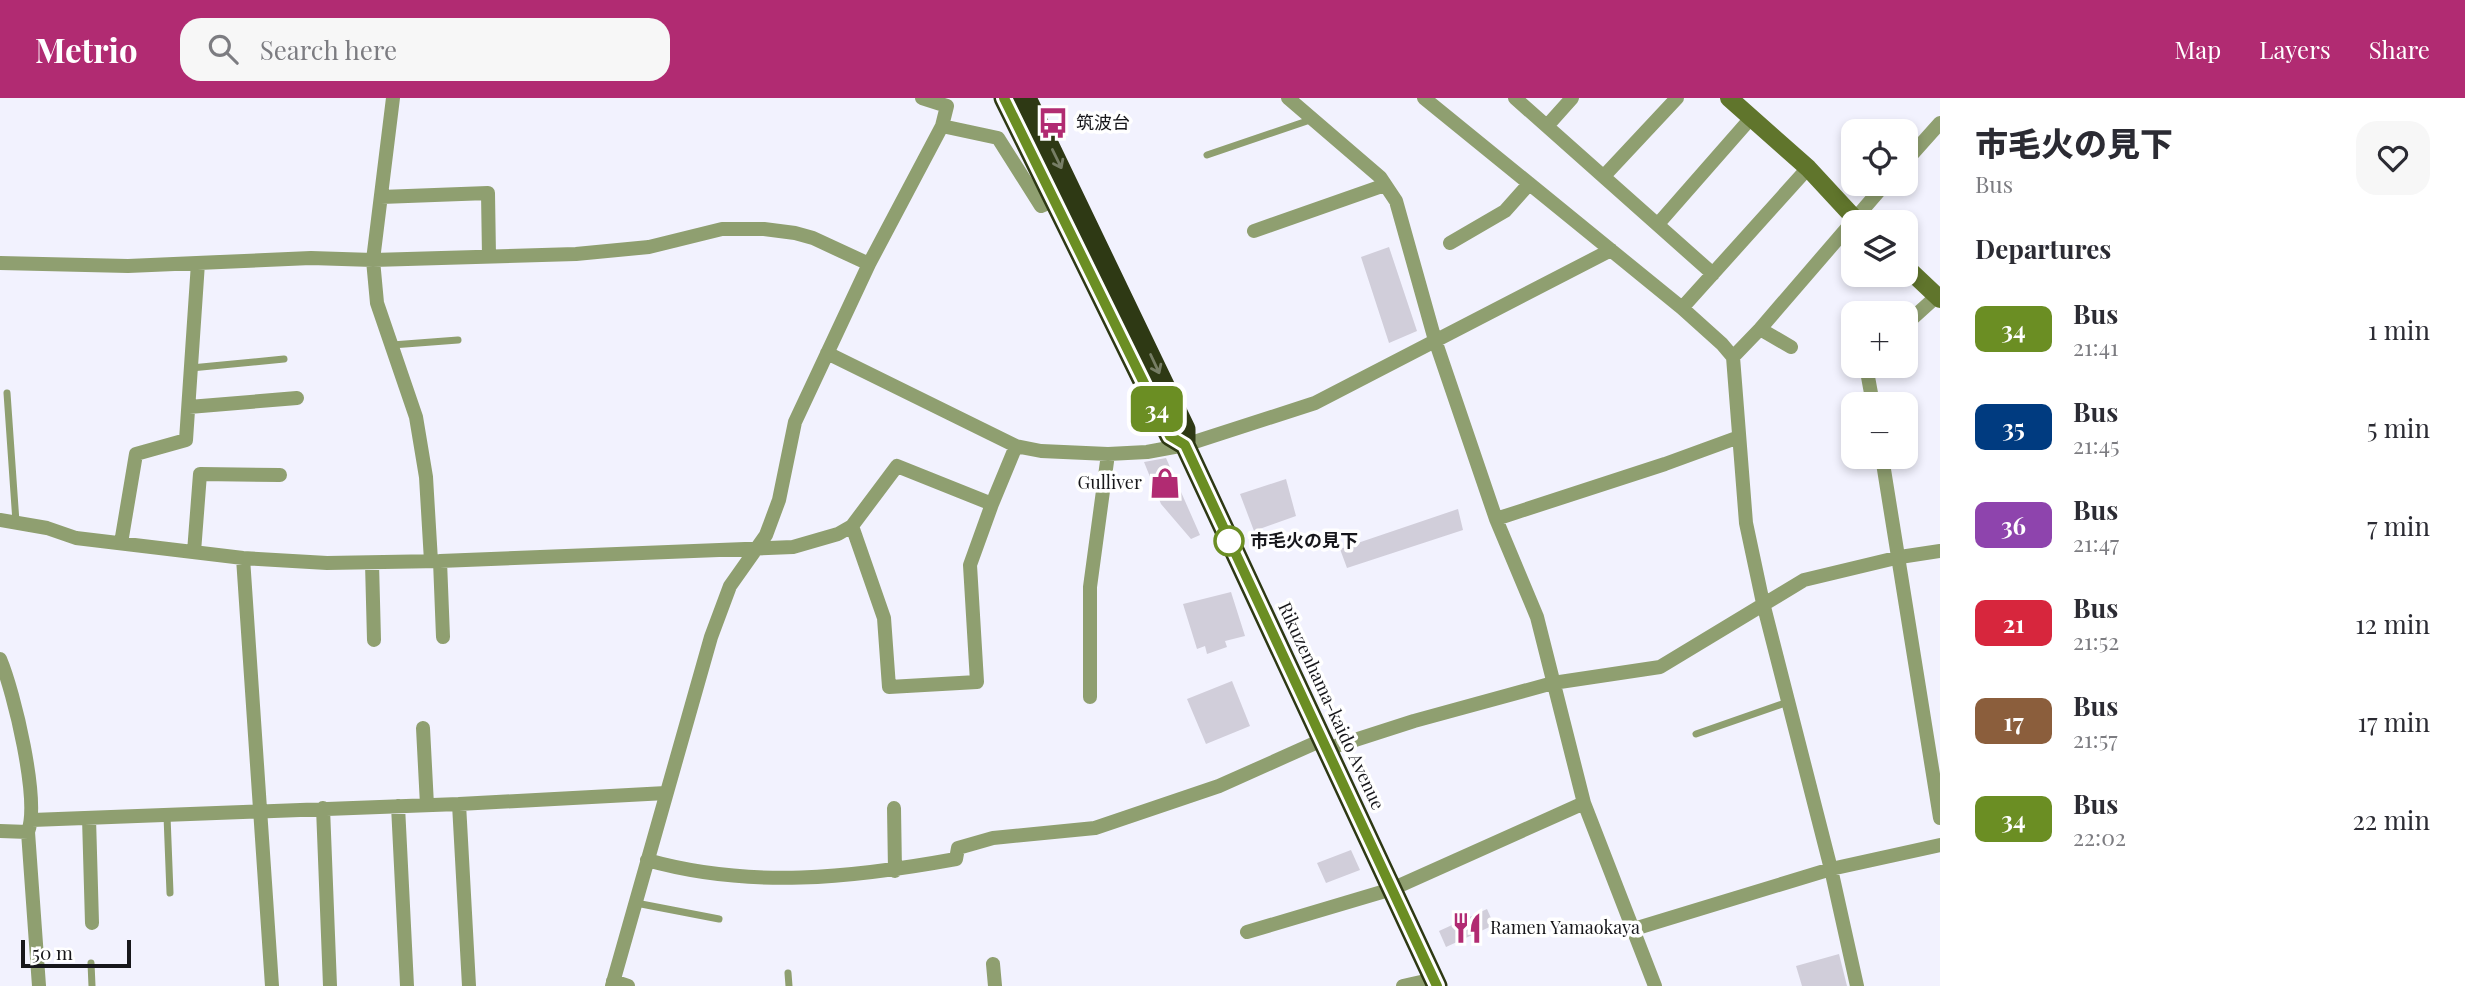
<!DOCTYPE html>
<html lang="en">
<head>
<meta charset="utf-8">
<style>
  body { margin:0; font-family:"Playfair Display","Noto Sans JP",serif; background:#f7f7f7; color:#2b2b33; height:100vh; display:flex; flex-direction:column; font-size:26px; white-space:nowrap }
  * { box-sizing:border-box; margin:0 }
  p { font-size:23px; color:#7c7c81 }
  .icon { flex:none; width:38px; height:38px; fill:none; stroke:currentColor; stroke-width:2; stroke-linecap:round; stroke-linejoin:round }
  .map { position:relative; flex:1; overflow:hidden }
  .panel { display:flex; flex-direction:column; background:#fff; width:525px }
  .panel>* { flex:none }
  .badge { padding:0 14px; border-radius:10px; font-size:24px; line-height:46px }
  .tools { position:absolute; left:1841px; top:21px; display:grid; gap:14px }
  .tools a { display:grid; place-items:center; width:77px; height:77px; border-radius:14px; background:#fff; box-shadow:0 4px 10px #0003; font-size:35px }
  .scale { position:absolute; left:21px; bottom:18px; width:110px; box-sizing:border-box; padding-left:7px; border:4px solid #17171b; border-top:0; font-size:19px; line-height:24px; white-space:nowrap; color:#17171b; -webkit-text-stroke:5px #fff; paint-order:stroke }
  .map>.badge { position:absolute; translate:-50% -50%; box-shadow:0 0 0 4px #fff }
  h2 { padding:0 35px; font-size:26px; line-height:63px }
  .round { display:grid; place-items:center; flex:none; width:74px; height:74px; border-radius:21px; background:#f7f7f7 }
  .head { display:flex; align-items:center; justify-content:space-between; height:119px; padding:0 35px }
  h1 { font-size:33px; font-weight:800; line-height:52px }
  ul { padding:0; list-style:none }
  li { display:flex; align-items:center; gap:21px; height:98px; padding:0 35px }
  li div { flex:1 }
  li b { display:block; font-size:26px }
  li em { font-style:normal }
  li .badge { min-width:77px; font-weight:700; text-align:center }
  header { display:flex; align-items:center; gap:42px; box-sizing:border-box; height:98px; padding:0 35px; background:#b12b72; color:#fff }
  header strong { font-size:33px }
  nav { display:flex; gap:38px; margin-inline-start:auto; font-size:24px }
  .search { width:490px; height:63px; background:#f7f7f7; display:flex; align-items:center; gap:18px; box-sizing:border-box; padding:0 24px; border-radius:21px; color:#7c7c81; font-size:26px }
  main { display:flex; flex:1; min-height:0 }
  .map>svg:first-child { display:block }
  .building { fill:#d1ceda }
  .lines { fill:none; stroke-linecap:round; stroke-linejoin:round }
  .lane { stroke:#8f9f70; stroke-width:7 }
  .street { stroke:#8f9f70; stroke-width:14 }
  .secondary { stroke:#60752c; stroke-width:18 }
  .highway { stroke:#2e3914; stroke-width:21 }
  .oneway { stroke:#777e66 }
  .line-casing { stroke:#fff; stroke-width:16 }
  .line { stroke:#6b8e23; stroke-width:10 }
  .stop-dot { fill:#fff; stroke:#6b8e23; stroke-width:3.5 }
  .labels { text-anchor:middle; stroke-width:7; stroke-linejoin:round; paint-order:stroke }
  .poi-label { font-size:18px; fill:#17171b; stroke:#fff; text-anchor:start }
  .stop-label { font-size:18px; font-weight:bold; fill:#17171b; stroke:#fff; text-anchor:start }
  .street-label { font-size:18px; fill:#17171b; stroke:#fff }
</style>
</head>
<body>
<header>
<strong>Metrio</strong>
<div class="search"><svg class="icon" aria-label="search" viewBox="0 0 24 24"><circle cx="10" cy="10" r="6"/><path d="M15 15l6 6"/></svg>Search here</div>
<nav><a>Map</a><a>Layers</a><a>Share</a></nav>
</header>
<main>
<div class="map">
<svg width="1940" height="888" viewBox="0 0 1940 888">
  <rect width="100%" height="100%" fill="#f2f2fe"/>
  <!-- building -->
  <path class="building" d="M1389 149 1417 233 1389 245 1361 159Z
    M1166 360 1200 437 1191 441 1161 406 1144 364Z
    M1286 381 1296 418 1254 433 1240 396Z
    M1458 411 1463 432 1347 470 1340 451Z
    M1231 494 1245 538 1225 543 1227 549 1207 556 1205 548 1197 551 1183 506Z
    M1232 583 1250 628 1206 646 1187 601Z
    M1351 752 1360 772 1326 785 1317 765Z
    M1487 811 1494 827 1446 849 1439 833Z
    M1839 856 1847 888H1802L1796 868Z"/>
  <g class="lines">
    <!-- lane -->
    <path class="lane" d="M1207 57 1313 21
      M392 247 458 242
      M191 270 284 261
      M7 295 16 424
      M1696 636 1788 604
      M167 718 170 795
      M636 805 719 821
      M91 865 92 888
      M788 875 789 888"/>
    <!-- street -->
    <path class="street" d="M393 0 373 162 377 205 416 319 426 379 431 463
      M1288 0 1380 79 1396 103 1435 242 1496 421 1537 519 1584 705 1655 888
      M1424 0 1682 210 1722 246 1733 259 1746 425 1763 505 1831 771 1857 888
      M1515 0 1713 176
      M942 28 998 40 1041 108 1055 102
      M1547 28 1572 0
      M1906 63 1940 25
      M1604 78 1677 0
      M381 99 488 95 489 158
      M1658 126 1751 20
      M1254 133 1385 87
      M1450 145 1505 113 1529 86
      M0 165 128 168 311 160 373 162 576 156 649 149 722 131H764L795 135 813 140 869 166
      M1682 210 1808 70
      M1906 226 1937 198
      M1760 231 1791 249
      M827 255 1016 348 1041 353 1108 356 1147 354 1185 347 1315 305 1611 152
      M1733 259 1760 231 1885 86
      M1866 268 1873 306
      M189 309 297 300
      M1882 359 1940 720
      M1496 421 1665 366 1739 339
      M0 422 47 430 76 440 243 460 327 465 440 463 793 449 838 436 852 428 897 368 992 406
      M852 428 884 520 889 589 977 584 970 467 992 406 1016 348
      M121 445 136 356 186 342 198 165
      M194 454 200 376 280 377
      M243 460 272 888
      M440 463 443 539
      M372 465 374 542
      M0 561C14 594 40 702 28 734L39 888
      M1090 599V489L1108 356
      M423 630 427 707
      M1327 651 1414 623 1553 585 1660 569 1804 482 1900 459 1940 453
      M459 706 469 888
      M398 708 407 888
      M323 710 330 888
      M894 710 895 773
      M89 720 92 825
      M32 722 459 706 666 695
      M0 733 28 734
      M647 762C750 791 852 780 956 761L958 750 993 740 1095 730 1219 688 1322 642
      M1634 831 1831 771 1940 747
      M1247 834 1392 791 1584 705
      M993 866 995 888
      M613 883 628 888
      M612 888 711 539 730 488 766 437 779 402 795 324 869 166 942 28 947 8 922 0
      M1403 888 1434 881"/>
    <!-- secondary -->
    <path class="secondary" d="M1729 0 1808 70 1858 124
      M1906 169 1940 201"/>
    <!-- highway -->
    <path class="highway" d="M1004 0 1170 338 1185 347
      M1026 0 1185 331V347L1437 888"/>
  </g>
  <!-- one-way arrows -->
  <defs><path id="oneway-shaft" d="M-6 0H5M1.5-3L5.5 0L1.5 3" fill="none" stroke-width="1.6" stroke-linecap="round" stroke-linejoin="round" transform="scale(1.75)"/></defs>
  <g class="oneway">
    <use href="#oneway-shaft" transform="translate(1057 61) rotate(64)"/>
    <use href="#oneway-shaft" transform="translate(1155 266) rotate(65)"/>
  </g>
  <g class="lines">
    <defs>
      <path id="line" d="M1004 0 1170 338 1185 347 1437 888"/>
    </defs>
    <!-- line casing -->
    <use href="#line" class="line-casing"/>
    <!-- line -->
    <use href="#line" class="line"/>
  </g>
  <!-- icons -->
  <defs>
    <symbol id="bus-bare" viewBox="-9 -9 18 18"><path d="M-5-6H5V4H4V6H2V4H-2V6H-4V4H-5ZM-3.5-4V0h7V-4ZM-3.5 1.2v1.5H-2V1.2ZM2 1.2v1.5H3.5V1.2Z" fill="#b12b72" stroke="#fff" stroke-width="2.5" paint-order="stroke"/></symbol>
    <symbol id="shop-bare" viewBox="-9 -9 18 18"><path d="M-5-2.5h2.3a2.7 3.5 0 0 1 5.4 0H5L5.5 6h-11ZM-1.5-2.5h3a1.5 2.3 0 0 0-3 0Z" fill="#b12b72" stroke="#fff" stroke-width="2.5" paint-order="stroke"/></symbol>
    <symbol id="restaurant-bare" viewBox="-9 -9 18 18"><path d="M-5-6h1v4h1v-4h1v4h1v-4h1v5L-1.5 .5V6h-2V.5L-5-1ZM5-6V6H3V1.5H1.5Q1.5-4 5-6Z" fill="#b12b72" stroke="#fff" stroke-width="2.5" paint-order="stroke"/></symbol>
  </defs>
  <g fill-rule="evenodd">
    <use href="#bus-bare" x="1031" y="3" width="44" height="44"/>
    <use href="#shop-bare" x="1143" y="363" width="44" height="44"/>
    <use href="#restaurant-bare" x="1445" y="808" width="44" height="44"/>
  </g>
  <!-- markers -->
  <circle class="stop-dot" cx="1229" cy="443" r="14"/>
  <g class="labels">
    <!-- poi labels -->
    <g class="poi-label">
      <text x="1076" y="31">筑波台</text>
      <text x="1142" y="391" text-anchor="end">Gulliver</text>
      <text x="1490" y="836">Ramen Yamaokaya</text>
    </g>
    <!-- stop labels -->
    <g class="stop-label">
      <text x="1250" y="449">市毛火の見下</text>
    </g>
    <!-- street labels -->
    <g class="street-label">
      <text transform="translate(1331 608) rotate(65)" y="6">Rikuzenhama-kaido Avenue</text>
    </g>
  </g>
</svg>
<div class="tools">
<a><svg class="icon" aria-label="locate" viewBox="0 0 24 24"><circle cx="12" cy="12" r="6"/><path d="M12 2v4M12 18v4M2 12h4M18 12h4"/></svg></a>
<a><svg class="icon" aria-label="layers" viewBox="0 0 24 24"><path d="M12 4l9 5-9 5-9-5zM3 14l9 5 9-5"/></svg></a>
<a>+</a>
<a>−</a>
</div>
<div class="scale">50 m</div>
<b class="badge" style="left:1157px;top:311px;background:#6b8e23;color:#fff">34</b>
</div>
<section class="panel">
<div class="head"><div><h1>市毛火の見下</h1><p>Bus</p></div><a class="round"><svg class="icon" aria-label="heart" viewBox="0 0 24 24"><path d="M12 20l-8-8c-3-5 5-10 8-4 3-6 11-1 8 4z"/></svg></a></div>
<h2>Departures</h2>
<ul>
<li><span class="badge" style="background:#6b8e23;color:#fff">34</span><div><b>Bus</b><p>21:41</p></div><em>1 min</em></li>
<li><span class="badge" style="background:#003b80;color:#fff">35</span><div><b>Bus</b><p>21:45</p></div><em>5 min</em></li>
<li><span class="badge" style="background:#8e44ad;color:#fff">36</span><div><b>Bus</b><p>21:47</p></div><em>7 min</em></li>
<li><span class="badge" style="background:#d7263d;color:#fff">21</span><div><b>Bus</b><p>21:52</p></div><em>12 min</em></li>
<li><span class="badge" style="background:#8b5e3c;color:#fff">17</span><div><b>Bus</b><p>21:57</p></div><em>17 min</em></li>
<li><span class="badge" style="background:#6b8e23;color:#fff">34</span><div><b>Bus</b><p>22:02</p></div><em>22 min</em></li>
</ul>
</section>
</main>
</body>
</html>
